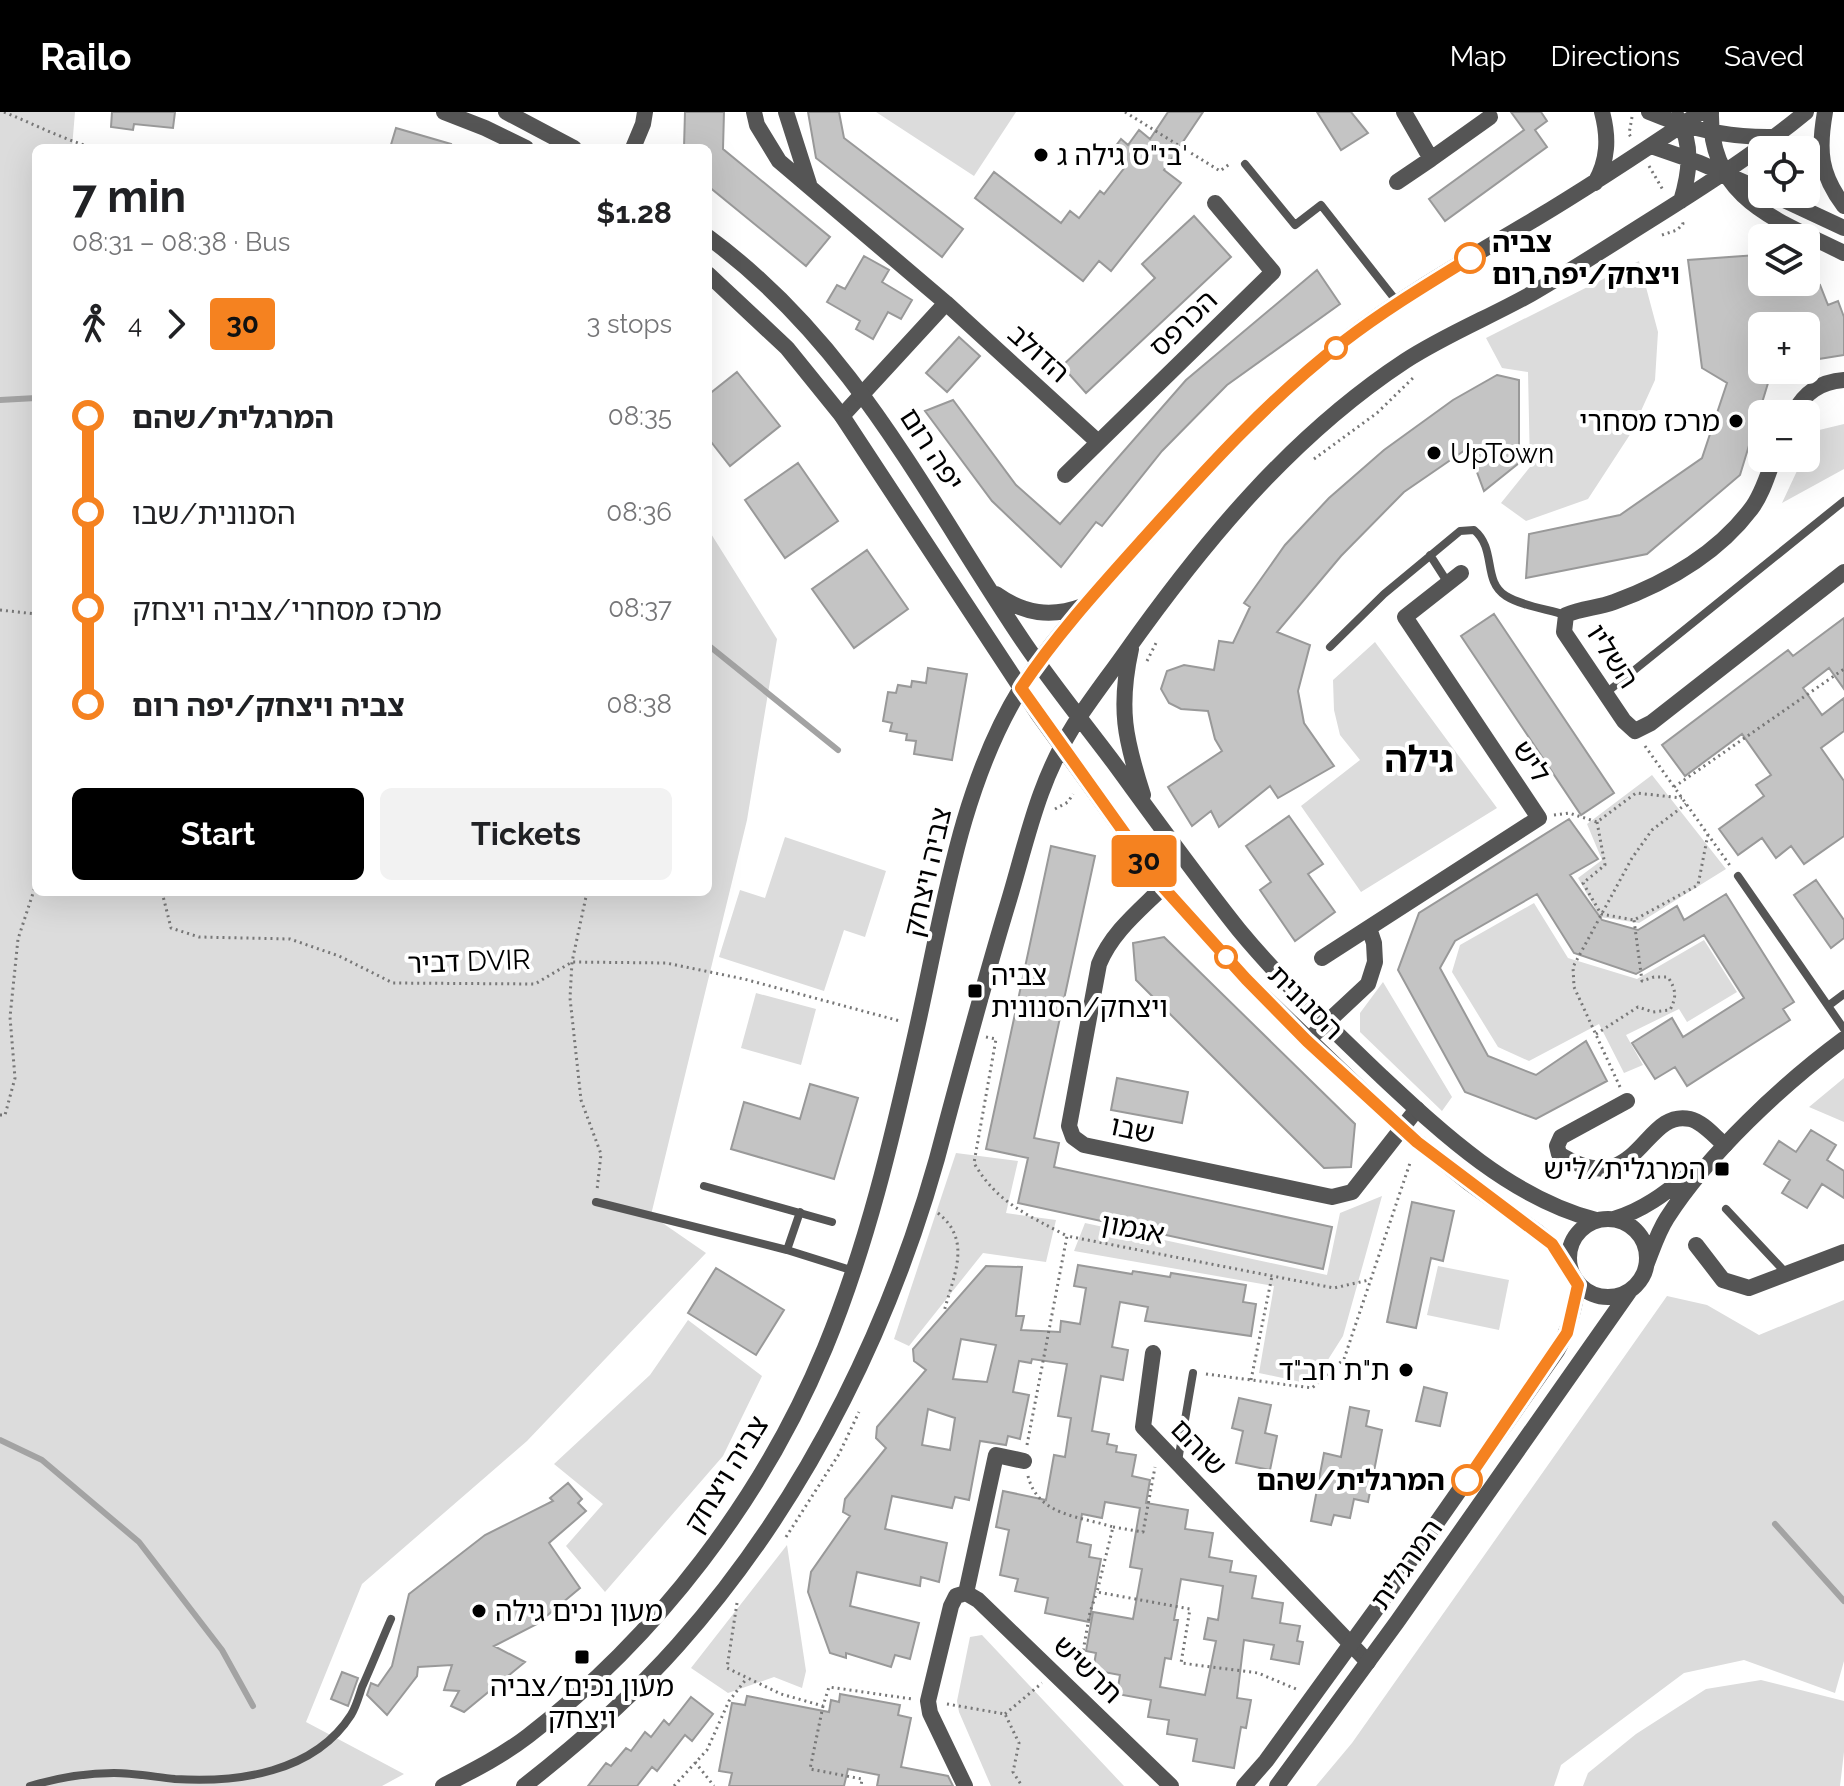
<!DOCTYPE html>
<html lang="en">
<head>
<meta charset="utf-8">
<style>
  body { margin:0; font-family:Raleway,"Noto Sans Hebrew",sans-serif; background:#f2f2f2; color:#202124; height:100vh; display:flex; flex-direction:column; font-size:30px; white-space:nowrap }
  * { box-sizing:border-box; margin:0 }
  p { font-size:26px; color:#757577 }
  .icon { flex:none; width:44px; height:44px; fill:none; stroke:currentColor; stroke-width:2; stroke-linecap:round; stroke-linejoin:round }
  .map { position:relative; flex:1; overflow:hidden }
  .details { position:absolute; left:32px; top:32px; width:680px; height:752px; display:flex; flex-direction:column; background:#fff; border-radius:12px; box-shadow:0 8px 32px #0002 }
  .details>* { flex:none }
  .badge { padding:0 16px; border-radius:6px; font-size:28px; line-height:52px }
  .controls { position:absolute; left:1748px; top:24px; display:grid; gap:16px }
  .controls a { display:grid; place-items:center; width:72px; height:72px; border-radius:12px; background:#fff; box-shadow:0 8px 32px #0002; font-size:40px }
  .map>.badge { position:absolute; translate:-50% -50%; box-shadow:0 0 0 4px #fff }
  .legs { display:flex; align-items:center; gap:12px; height:88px; padding:0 40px; font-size:26px }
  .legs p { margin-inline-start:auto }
  .overview { display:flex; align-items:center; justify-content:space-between; height:136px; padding:0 40px }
  h1 { font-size:44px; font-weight:700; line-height:60px }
  .cta { display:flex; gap:16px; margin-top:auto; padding:16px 40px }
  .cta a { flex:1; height:92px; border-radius:12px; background:#000; color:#fff; font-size:32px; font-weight:700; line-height:92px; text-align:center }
  .cta a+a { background:#f2f2f2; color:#202124 }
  ul { padding:0 40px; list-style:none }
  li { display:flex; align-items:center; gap:28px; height:96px; font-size:30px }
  li i { display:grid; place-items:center; width:12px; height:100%; margin:0 10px; background:currentColor }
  li i::after { content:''; width:20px; height:20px; margin:-10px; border:6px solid; border-radius:50%; background:#fff }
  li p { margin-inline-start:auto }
  li:first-child i { background:linear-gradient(#0000 50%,currentColor 0) }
  li:last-child i { background:linear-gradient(currentColor 50%,#0000 0) }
  header { display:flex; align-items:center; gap:48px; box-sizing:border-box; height:112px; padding:0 40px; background:#000; color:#fff }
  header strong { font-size:38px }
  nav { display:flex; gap:44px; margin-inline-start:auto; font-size:28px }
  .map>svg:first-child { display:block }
  .green { fill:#dcdcdc }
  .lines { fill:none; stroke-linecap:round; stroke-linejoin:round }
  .stream { stroke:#a3a3a3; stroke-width:6 }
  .building { fill:#c4c4c4; stroke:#999; stroke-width:2; fill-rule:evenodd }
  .path { stroke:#777; stroke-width:3; stroke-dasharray:2 4; stroke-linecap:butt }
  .service { stroke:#555; stroke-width:8 }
  .minor { stroke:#555; stroke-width:16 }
  .tertiary { stroke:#555; stroke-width:16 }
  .line-1-casing { stroke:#fff; stroke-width:18 }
  .line-1 { stroke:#f58220; stroke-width:12 }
  .poi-dot { fill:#000; stroke:#fff; stroke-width:3 }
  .stop-1-dot { fill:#fff; stroke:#f58220; stroke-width:4 }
  .labels { text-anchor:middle; stroke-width:8; stroke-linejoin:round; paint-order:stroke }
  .poi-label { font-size:28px; fill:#000; stroke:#fff; text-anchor:start }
  .stop-label { font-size:28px; font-weight:bold; fill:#000; stroke:#fff; text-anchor:start }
  .street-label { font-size:28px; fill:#000; stroke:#fff }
  .district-label { font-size:36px; font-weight:bold; fill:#000; stroke:#fff }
</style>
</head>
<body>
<header>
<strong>Railo</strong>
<nav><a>Map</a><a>Directions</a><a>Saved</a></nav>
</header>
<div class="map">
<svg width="1844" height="1674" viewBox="0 0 1844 1674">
  <rect width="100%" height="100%" fill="#fff"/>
  <!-- green -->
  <path class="green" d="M0 0H75L72 36H36V780H708V417L777 527 747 708 651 1103 706 1141 527 1329 362 1472 306 1610 404 1662 382 1674H0Z
    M876 0H1016L974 64Z
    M1639 149 1658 220 1655 268 1631 321 1588 387 1526 409 1501 391 1530 355 1528 260 1502 256 1486 226Z
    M1844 312V357L1782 391 1803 346H1806V339L1815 319Z
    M1375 530 1497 696 1361 780 1301 694 1360 648 1340 623 1334 598 1333 568Z
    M1652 663 1726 757 1639 811 1600 805 1578 766 1602 748 1587 712Z
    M785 725 886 759 865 825 844 818 824 879 719 845 740 778 765 786Z
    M1534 791 1568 846 1637 867 1704 828 1737 880 1687 910 1679 897 1626 923 1643 953 1624 961 1599 912 1529 949 1498 935 1452 860 1460 833Z
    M1383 870 1452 985 1442 999 1360 920V901Z
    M756 881 816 897 801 953 741 936Z
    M1844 966V1010L1809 995Z
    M956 1041 1018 1049 1006 1101 1056 1108 1046 1150 983 1141 909 1234 894 1227Z
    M1382 1084 1343 1224 1324 1254 1301 1270 1259 1261 1274 1174 1074 1139 1085 1111 1327 1163 1340 1101Z
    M1438 1154 1509 1168 1499 1218 1427 1203Z
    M1667 1184 1707 1193 1759 1223 1844 1188V1549L1835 1581 1744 1548 1684 1561 1561 1653 1554 1674H1316L1352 1631Z
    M688 1208 762 1264 723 1344 605 1480 566 1434 603 1392 554 1352 650 1263Z
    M787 1433 806 1559 802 1576 774 1565 728 1581 691 1556Z
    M982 1523 1124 1674H991L959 1600 957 1589 970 1525Z
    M1761 1568 1844 1589V1640L1840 1674H1583L1588 1661 1636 1622 1706 1577Z"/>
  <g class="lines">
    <!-- stream -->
    <path class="stream" d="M0 288 36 286
      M708 533 838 638
      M0 1328 42 1348 139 1430 222 1538 253 1594
      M1775 1412 1844 1489"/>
  </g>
  <!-- building -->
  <path class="building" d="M112 0H175L173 16 134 12 133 18 111 15Z
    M685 0H724L723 37 830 125 806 154 708 74V36H684Z
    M808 0H839L844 26 963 117 942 145 816 46Z
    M1168 0H1203L1164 58 1181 71 1111 159 1099 149 1083 169 975 86 994 60 1061 111 1070 99 1079 106 1100 79 1104 82 1125 55 1109 43 1121 27 1128 33 1139 18 1150 27Z
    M1317 0H1351L1368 21 1341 38Z
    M1511 0H1541L1547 9 1535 18 1547 35 1445 109 1429 87 1524 18Z
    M396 16 451 32 450 36H390Z
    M1194 104 1231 145 1086 281 1062 254 1155 166 1142 152Z
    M1757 143 1762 150V170H1803L1805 176 1820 173 1828 193 1838 189 1844 205V243L1806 249V214H1762V258H1772L1740 363 1647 442 1526 466 1529 422 1620 403 1702 346 1727 271 1702 256 1688 148Z
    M864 144 889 158 882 170 912 188 901 207 888 200 873 227 856 217 860 209 827 190 837 173 845 177Z
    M1317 158 1340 192 1227 273 1162 339 1102 414 1096 410 1061 455 992 389 925 299 953 288 1016 373 1060 412 1186 268Z
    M959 225 980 244 947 280 926 261Z
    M737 260 780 314 730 354 708 326V283Z
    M1497 263 1519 268V351L1484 379 1468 336 1404 380 1341 444 1277 520 1310 533 1298 579 1304 611 1334 654 1278 686 1270 674 1219 715 1211 699 1192 714 1168 675 1222 639 1215 627 1208 599 1181 597 1169 591 1161 577 1167 559 1184 553 1214 558 1219 529 1233 531 1250 495 1244 491 1285 433 1329 386 1384 338 1453 288Z
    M798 351 838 409 785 446 745 388Z
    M867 438 908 497 854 536 812 477Z
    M1494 502 1614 681 1581 703 1461 524Z
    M1844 506V577L1829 556 1803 576 1822 603 1844 586V619L1821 636 1844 669V724L1804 752 1791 734 1776 746 1762 726 1738 743 1719 717 1764 684 1756 673 1771 663 1742 622 1685 664 1662 633 1788 538 1793 544Z
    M928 556 967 562 952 648 914 642 916 629 906 628 907 622 890 619 892 611 883 609 888 580 896 581 898 573 911 575 912 569 926 571Z
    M1289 704 1323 752 1308 762 1335 800 1295 829 1260 778 1271 770 1246 734Z
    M1569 707 1598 747 1570 763 1602 808 1638 818 1677 794 1684 808 1726 782 1794 890 1783 897 1790 908 1687 974 1675 955 1655 967 1632 931 1672 906 1683 925 1744 886 1704 823 1636 862 1574 841 1537 782 1455 829 1440 856 1488 944 1536 963 1586 929 1607 969 1536 1007 1465 980 1398 858 1419 801Z
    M1051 734 1095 744 1034 1026 1059 1031 1054 1055 1332 1115 1323 1157 1018 1091 1028 1046 986 1037Z
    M1816 768 1844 808V826L1831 836 1794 783Z
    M1164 825 1355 1012 1351 1055 1324 1056 1136 868 1133 831Z
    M1117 966 1188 980 1182 1011 1111 998Z
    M810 972 858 986 834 1067 731 1037 744 990 800 1007Z
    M1811 1018 1836 1033 1827 1048 1844 1059V1086L1822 1072 1807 1096 1782 1081 1790 1068 1764 1052 1779 1029 1796 1040Z
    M1412 1090 1454 1099 1443 1149 1431 1146 1416 1216 1387 1210Z
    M1078 1153 1132 1162 1133 1159 1170 1165 1171 1161 1246 1173 1243 1190 1256 1192 1251 1224 1145 1209 1148 1195 1120 1190 1112 1235 1128 1238 1123 1268 1101 1264 1092 1319 1109 1322 1107 1332 1117 1334 1116 1340 1136 1343 1132 1364 1150 1368 1146 1391 1188 1398 1185 1417 1213 1421 1209 1445 1232 1449 1230 1460 1256 1464 1252 1486 1283 1491 1280 1511 1300 1514 1297 1529 1303 1530 1299 1552 1271 1547 1274 1533 1244 1528 1237 1586 1251 1588 1246 1616 1241 1615 1234 1656 1193 1649 1197 1627 1167 1622 1169 1608 1148 1605 1151 1588 1117 1582 1120 1563 1093 1558 1096 1541 1086 1539 1093 1500 1133 1507 1142 1457 1130 1455 1140 1396 1105 1390 1102 1406 1082 1402 1077 1430 1091 1433 1089 1445 1101 1447 1089 1510 1045 1501 1048 1486 1015 1479 1018 1467 1000 1463 1009 1418 996 1415 1003 1379 1046 1388 1054 1343 1065 1345 1071 1306 1058 1304 1067 1252 1032 1247 1031 1251 1019 1249 1013 1280 1029 1283 1020 1327 1008 1324 1006 1333 980 1329 969 1388 955 1385 952 1396 892 1384 885 1417 947 1431 939 1470 921 1465 920 1474 857 1460 850 1494 919 1511 910 1547 895 1543 891 1555 846 1541V1546L830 1541 808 1480 811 1460 850 1404 843 1400 845 1387 886 1336 876 1326 877 1315 926 1258 914 1249 913 1237 986 1154 1022 1155 1016 1204H1024L1021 1218 1060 1220 1061 1209 1080 1212 1086 1176 1074 1174ZM961 1227 996 1233 987 1270 953 1267ZM928 1297 955 1306 950 1338 922 1333ZM1181 1467 1223 1474 1218 1508 1208 1506 1204 1527 1216 1529 1205 1583 1160 1575 1165 1546 1171 1547 1178 1508H1174Z
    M716 1156 784 1198 756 1243 688 1201Z
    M1424 1275 1447 1281 1440 1314 1416 1309Z
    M1239 1286 1271 1293 1265 1321 1277 1324 1270 1358 1236 1351 1243 1319 1232 1316Z
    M1350 1295 1369 1299 1366 1314 1382 1318 1368 1390 1354 1387 1350 1406 1334 1403 1331 1413 1311 1409 1324 1341 1341 1345Z
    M568 1371 582 1387 578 1391 586 1399 549 1431 580 1476 537 1512 494 1534 525 1550 464 1600 451 1594 459 1579 444 1578 452 1553 418 1555 417 1564 387 1603 367 1583 371 1571 378 1574 392 1554 409 1482 485 1423 553 1389 550 1386Z
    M342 1560 358 1566 348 1594 331 1587Z
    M840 1582 900 1593 898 1603 911 1606 901 1655 948 1664 953 1674H877L879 1663 848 1657 844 1674H729L732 1661 719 1659 732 1591 745 1593 747 1584 829 1600 831 1588 839 1590Z
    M691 1585 713 1602 692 1629 685 1623 657 1659 652 1655 637 1674H588L606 1651 611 1654 626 1636 631 1639 645 1620 651 1625 664 1608 669 1613Z"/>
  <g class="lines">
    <!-- path -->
    <path class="path" d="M4 0C34 12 62 27 94 36
      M1125 0 1220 59 1231 51
      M1632 5 1629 22 1632 27
      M1649 54 1663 78
      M1662 123 1677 118 1683 112 1682 108
      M1314 347 1377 301 1413 266
      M0 498 36 502
      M1147 549 1156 531
      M1645 634 1731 755
      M1674 675 1844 557
      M1055 697 1068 690 1073 682
      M1554 703 1569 701 1597 710 1636 681 1682 686
      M1597 710 1605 753 1583 771 1601 802 1634 808 1698 773 1708 722
      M162 780 171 816 199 825 290 827 339 844 393 871 535 872 572 850 666 851 744 867 900 909
      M587 780 572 850 570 886 581 988 601 1042 597 1078
      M1596 922 1638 895 1653 900 1670 898C1677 884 1676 878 1668 865H1654L1642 869 1634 808
      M986 925 996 927 974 1051C997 1091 1028 1103 1067 1124
      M1620 975 1574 875 1573 855 1632 746 1652 718 1686 692
      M0 1003H5L15 966 10 905 18 827 36 772
      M938 1101C973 1129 953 1164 944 1200
      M1206 1262 1312 1276 1344 1247 1411 1048
      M1251 1268 1272 1164
      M1027 1333 1067 1124 1334 1176 1369 1168
      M1028 1364C1038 1404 1079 1404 1113 1415L1097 1480 1190 1497 1181 1551 1258 1561 1296 1577
      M1113 1415 1143 1420 1155 1355
      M786 1425 839 1342 859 1300
      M737 1491 727 1556 781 1582 823 1594 829 1575 912 1587
      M1079 1562 1090 1500 1097 1480
      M947 1592 1005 1602 1019 1631 1013 1660 1022 1674
      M823 1594 810 1657 862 1667 861 1674
      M1005 1602 1042 1571
      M695 1650 714 1674
      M674 1674 707 1638 729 1589 747 1566"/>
    <!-- service -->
    <path class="service" d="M1245 52 1295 113 1321 93 1398 191
      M1430 443 1448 471
      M1330 535 1384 482 1460 419 1474 418C1497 437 1482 469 1506 484 1522 494 1547 497 1566 503
      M1606 581 1844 389
      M1738 764 1844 917
      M1828 894 1844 882
      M704 1074 832 1110
      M596 1090 787 1138 854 1159
      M1726 1097 1786 1161
      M787 1138 800 1100
      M1178 1349 1193 1261
      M30 1674C57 1666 85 1661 114 1661 134 1661 155 1665 175 1667 237 1671 314 1661 351 1603 356 1595 359 1584 362 1575 372 1553 381 1530 391 1507"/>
    <!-- minor -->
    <path class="minor" d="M754 0 757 13 779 49 946 191 1098 330
      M786 0 809 72
      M633 36 643 12 645 0
      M1431 47 1490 5
      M1397 70 1431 47 1404 0
      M1793 302C1805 280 1820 270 1844 268
      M842 304 946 191
      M1774 346C1768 362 1762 383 1751 397 1717 442 1666 471 1614 490 1598 496 1582 496 1566 503L1564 520 1624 609 1635 619 1651 611 1844 460
      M1065 363 1273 160 1215 91
      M1163 775C1139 799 1112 820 1099 852L1069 1014 1073 1025 1084 1033 1332 1085 1352 1080 1417 997
      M1322 846 1539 706 1405 505 1461 461
      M1307 929 1368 872 1375 850 1374 831 1369 816
      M1627 989 1561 1025 1557 1034 1559 1042C1639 1092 1642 996 1690 1007 1703 1010 1715 1025 1725 1033
      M1696 1133 1723 1168 1749 1176 1844 1140
      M1153 1241 1143 1315 1368 1550
      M966 1481 996 1343 1024 1349
      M965 1674 930 1601 928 1589 951 1494 956 1484 966 1481 978 1488 1171 1674"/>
    <!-- tertiary -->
    <path class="tertiary" d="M444 0 485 16 526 36
      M506 0 574 36
      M1649 0C1689 17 1731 26 1774 25
      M1711 0C1709 88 1778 108 1844 141
      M1825 0C1818 39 1820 62 1844 94
      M1678 6C1693 33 1690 60 1681 89
      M1651 34 1700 51 1762 78
      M1595 71C1608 48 1609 26 1602 0
      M1771 82 1844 116
      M708 125C855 233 926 386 1025 532 1053 573 1084 611 1114 651 1155 707 1196 764 1239 818 1282 870 1331 916 1380 963 1442 1021 1511 1086 1596 1108
      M708 162 787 236 842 304 1038 602 1163 775 1246 867 1403 1018 1469 1071 1539 1121 1552 1132 1570 1160
      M996 482C1024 502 1051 506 1083 494
      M1131 537C1118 596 1125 627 1143 683
      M1569 1146a39 39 0 1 1 78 0a39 39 0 1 1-78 0Z
      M1614 1107C1648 1097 1671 1076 1698 1055
      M1647 1151C1653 1136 1658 1120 1667 1106 1708 1042 1783 972 1844 927
      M443 1674C472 1659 502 1644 528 1624 657 1525 763 1386 825 1236 867 1134 892 1027 916 920 942 806 959 676 1021 576 1052 526 1093 484 1132 440 1197 367 1264 292 1341 231 1402 184 1469 146 1535 107 1592 73 1646 37 1701 0
      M524 1674C579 1631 632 1585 678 1533 809 1386 899 1200 947 1009 966 938 985 868 1006 798 1027 730 1036 674 1074 613 1090 588 1108 565 1125 541 1203 431 1291 324 1405 249 1445 223 1490 205 1531 182 1569 160 1606 136 1644 112 1700 77 1755 42 1806 0
      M1244 1674 1266 1649 1377 1496 1557 1239C1569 1218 1574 1198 1578 1173
      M1277 1674 1397 1510 1629 1180"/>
  </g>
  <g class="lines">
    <defs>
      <path id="line-1" d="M1467 1368 1567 1221 1578 1173 1552 1132 1417 1030 1307 929 1246 867 1163 775 1021 576C1057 522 1101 474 1144 426 1206 357 1270 286 1343 230 1383 199 1426 173 1470 146"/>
    </defs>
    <!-- line-1 casing -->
    <use href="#line-1" class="line-1-casing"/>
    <!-- line-1 -->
    <use href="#line-1" class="line-1"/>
  </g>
  <!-- markers -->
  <g class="poi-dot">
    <circle cx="1041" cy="43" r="8"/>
    <circle cx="1736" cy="309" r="8"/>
    <circle cx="1434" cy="341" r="8"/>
    <rect x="967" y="871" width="16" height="16" rx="4"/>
    <rect x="1714" y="1049" width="16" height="16" rx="4"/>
    <circle cx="1406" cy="1258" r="8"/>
    <circle cx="479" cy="1499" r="8"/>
    <rect x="574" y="1537" width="16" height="16" rx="4"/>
  </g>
  <g class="stop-1-dot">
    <circle cx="1470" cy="146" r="14"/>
    <circle cx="1336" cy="236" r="10"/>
    <circle cx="1226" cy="845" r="10"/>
    <circle cx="1467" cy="1368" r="14"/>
  </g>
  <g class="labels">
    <!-- poi labels -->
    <g class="poi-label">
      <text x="1057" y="53">בי"ס גילה ג'</text>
      <text x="1720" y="319" text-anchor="end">מרכז מסחרי</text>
      <text x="1450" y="351">UpTown</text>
      <text x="991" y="873">צביה<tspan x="991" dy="32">ויצחק/הסנונית</tspan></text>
      <text x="1706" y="1067" text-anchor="end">המרגלית/ליש</text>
      <text x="1390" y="1268" text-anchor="end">ת"ת חב"ד</text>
      <text x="495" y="1509">מעון נכים גילה</text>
      <text x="582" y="1584" text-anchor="middle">מעון נכים/צביה<tspan x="582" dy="32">ויצחק</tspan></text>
    </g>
    <!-- stop labels -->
    <g class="stop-label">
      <text x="1492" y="140">צביה<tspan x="1492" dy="32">ויצחק/יפה רום</tspan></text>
      <text x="1445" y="1378" text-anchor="end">המרגלית/שהם</text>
    </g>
    <!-- street labels -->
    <g class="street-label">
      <text transform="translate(1183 211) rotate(-44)" y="10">הכרפס</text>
      <text transform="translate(1039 241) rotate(42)" y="10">הדולב</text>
      <text transform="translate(932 337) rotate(57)" y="10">יפה רום</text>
      <text transform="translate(1613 544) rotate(57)" y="10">השליו</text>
      <text transform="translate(1532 649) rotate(56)" y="10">ליש</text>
      <text transform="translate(927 760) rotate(-77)" y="10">צביה ויצחק</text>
      <text transform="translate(469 849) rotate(-2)" y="10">דביר DVIR</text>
      <text transform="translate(1306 890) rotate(45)" y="10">הסנונית</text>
      <text transform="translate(1133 1017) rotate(12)" y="10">שבו</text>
      <text transform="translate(1133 1116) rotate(11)" y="10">אגמון</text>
      <text transform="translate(1199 1335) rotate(46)" y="10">שוהם</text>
      <text transform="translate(726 1362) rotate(-58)" y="10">צביה ויצחק</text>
      <text transform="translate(1406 1452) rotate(-55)" y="10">המרגלית</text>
      <text transform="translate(1088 1557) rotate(44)" y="10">תרשיש</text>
    </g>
    <!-- district labels -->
    <g class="district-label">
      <text x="1419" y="660">גילה</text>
    </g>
  </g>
</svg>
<div class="controls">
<a><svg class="icon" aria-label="locate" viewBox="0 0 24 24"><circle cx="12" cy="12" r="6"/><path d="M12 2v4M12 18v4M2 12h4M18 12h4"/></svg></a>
<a><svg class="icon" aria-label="layers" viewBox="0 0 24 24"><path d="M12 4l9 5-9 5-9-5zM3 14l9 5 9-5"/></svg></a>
<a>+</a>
<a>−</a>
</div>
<b class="badge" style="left:1144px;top:749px;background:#f58220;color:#111">30</b>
<section class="details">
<div class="overview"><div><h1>7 min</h1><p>08:31 – 08:38 · Bus</p></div><b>$1.28</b></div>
<div class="legs"><svg class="icon" aria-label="walk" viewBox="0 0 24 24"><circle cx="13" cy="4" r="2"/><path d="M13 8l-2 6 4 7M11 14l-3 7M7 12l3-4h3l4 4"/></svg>4<svg class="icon" aria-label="forward" viewBox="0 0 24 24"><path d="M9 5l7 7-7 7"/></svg><b class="badge" style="background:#f58220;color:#111">30</b><p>3 stops</p></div>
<ul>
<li><i style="color:#f58220"></i><b>המרגלית/שהם</b><p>08:35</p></li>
<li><i style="color:#f58220"></i><span>הסנונית/שבו</span><p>08:36</p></li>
<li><i style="color:#f58220"></i><span>מרכז מסחרי/צביה ויצחק</span><p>08:37</p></li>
<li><i style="color:#f58220"></i><b>צביה ויצחק/יפה רום</b><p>08:38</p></li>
</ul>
<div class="cta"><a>Start</a><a>Tickets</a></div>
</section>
</div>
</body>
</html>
